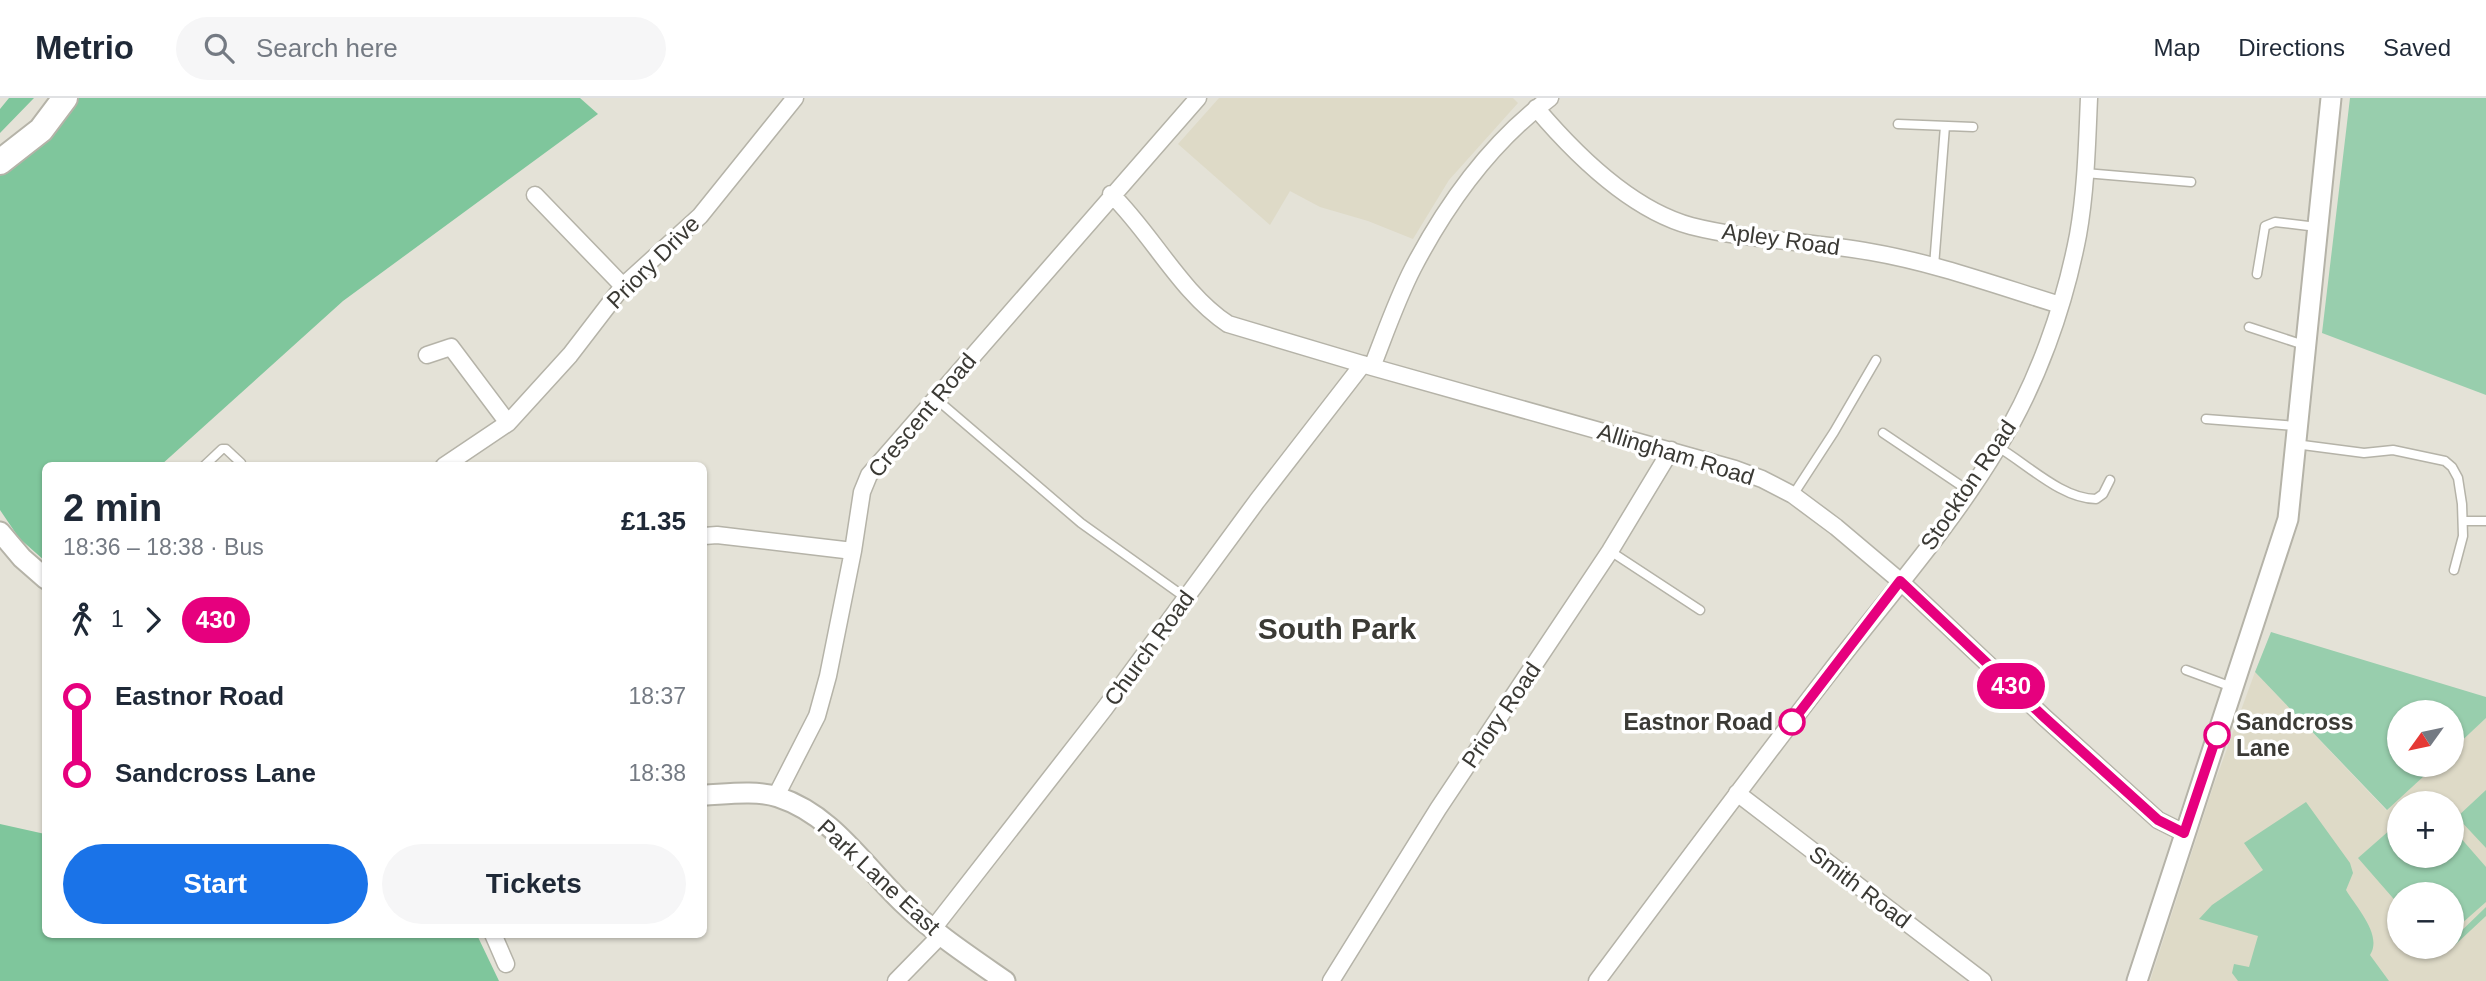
<!DOCTYPE html>
<html lang="en">
<head>
<meta charset="utf-8">
<style>
  body { margin:0; font-family:Arial,sans-serif; background:#f6f6f7; color:#1f2937; height:100vh; display:flex; flex-direction:column; font-size:26px; white-space:nowrap }
  * { box-sizing:border-box; margin:0 }
  p { font-size:23px; color:#747a83 }
  .icon { flex:none; width:38px; height:38px; fill:none; stroke:currentColor; stroke-width:2; stroke-linecap:round; stroke-linejoin:round }
  .map { position:relative; flex:1; overflow:hidden }
  .details { position:absolute; left:42px; top:364px; width:665px; height:476px; display:flex; flex-direction:column; background:#fff; border-radius:10px; box-shadow:0 2px 5px #0004 }
  .details>* { flex:none }
  .badge { padding:0 14px; border-radius:23px; font-size:24px; line-height:46px }
  .needle { width:46px; rotate:237deg }
  .fabs { position:absolute; left:2387px; top:602px; display:grid; gap:14px }
  .fabs a { display:grid; place-items:center; width:77px; height:77px; border-radius:50%; background:#fff; box-shadow:0 2px 5px #0004; font-size:35px }
  .map>.badge { position:absolute; translate:-50% -50%; box-shadow:0 0 0 4px #fff }
  .legs { display:flex; align-items:center; gap:10px; height:77px; padding:0 21px; font-size:23px }
  .legs p { margin-inline-start:auto }
  .overview { display:flex; align-items:center; justify-content:space-between; height:119px; padding:0 21px }
  h1 { font-size:38px; font-weight:800; line-height:52px }
  .button { display:flex; gap:14px; margin-top:auto; padding:14px 21px }
  .button a { flex:1; height:80px; border-radius:42px; background:#1a73e8; color:#fff; font-size:28px; font-weight:800; line-height:80px; text-align:center }
  .button a+a { background:#f6f6f7; color:#1f2937 }
  ul { padding:0 21px; list-style:none }
  li { display:flex; align-items:center; gap:24px; height:77px; font-size:26px }
  li i { display:grid; place-items:center; width:10px; height:100%; margin:0 9px; background:currentColor }
  li i::after { content:''; width:18px; height:18px; margin:-9px; border:5px solid; border-radius:50%; background:#fff }
  li p { margin-inline-start:auto }
  li:first-child i { background:linear-gradient(#0000 50%,currentColor 0) }
  li:last-child i { background:linear-gradient(currentColor 50%,#0000 0) }
  header { display:flex; align-items:center; gap:42px; box-sizing:border-box; height:98px; padding:0 35px; background:#fff; border-bottom:2px solid #e0e1e3 }
  header strong { font-size:33px }
  nav { display:flex; gap:38px; margin-inline-start:auto; font-size:24px }
  .search { width:490px; height:63px; background:#f6f6f7; display:flex; align-items:center; gap:18px; box-sizing:border-box; padding:0 24px; border-radius:38px; color:#747a83; font-size:26px }
  .map>svg:first-child { display:block }
  .built { fill:#dedac7; fill-rule:evenodd }
  .green { fill:#98cead }
  .forest { fill:#7fc69c }
  .lines { fill:none; stroke-linecap:round; stroke-linejoin:round }
  .service-casing { stroke:#b5b3a8; stroke-width:11 }
  .minor-casing { stroke:#b5b3a8; stroke-width:19 }
  .tertiary-casing { stroke:#b5b3a8; stroke-width:23 }
  .primary-casing { stroke:#b5b3a8; stroke-width:28 }
  .service { stroke:#fff; stroke-width:8 }
  .minor { stroke:#fff; stroke-width:16 }
  .tertiary { stroke:#fff; stroke-width:19 }
  .primary { stroke:#fff; stroke-width:24 }
  .line-1-casing { stroke:#fff; stroke-width:16 }
  .line-1 { stroke:#e6007e; stroke-width:10 }
  .stop-1-dot { fill:#fff; stroke:#e6007e; stroke-width:3.5 }
  .labels { text-anchor:middle; stroke-width:7; stroke-linejoin:round; paint-order:stroke }
  .street-label { font-size:23px; fill:#3b3a35; stroke:#fff }
  .stop-label { font-size:23px; font-weight:bold; fill:#3b3a35; stroke:#fff; text-anchor:end }
  .district-label { font-size:30px; font-weight:bold; fill:#3b3a35; stroke:#fff }
</style>
</head>
<body>
<header>
<strong>Metrio</strong>
<div class="search"><svg class="icon" aria-label="search" viewBox="0 0 24 24"><circle cx="10" cy="10" r="6"/><path d="M15 15l6 6"/></svg>Search here</div>
<nav><a>Map</a><a>Directions</a><a>Saved</a></nav>
</header>
<div class="map">
<svg width="2486" height="883" viewBox="0 0 2486 883">
  <rect width="100%" height="100%" fill="#e4e2d7"/>
  <!-- built -->
  <path class="built" d="M1219 0H1513L1518 5 1449 82 1413 141 1368 123 1320 109 1290 93 1270 127 1178 46Z
    M2255 574 2386 712 2436 667H2452V652L2486 620V883H2150L2213 689ZM2399 705H2452V758H2399ZM2399 796H2452V849H2399Z"/>
  <!-- green -->
  <path class="green" d="M2350 0H2486V297L2322 235Z
    M2271 534 2486 599V620L2452 652V614H2399V667H2436L2387 712 2255 574Z
    M2486 692V750L2457 719Z
    M2306 704 2350 765 2353 775 2346 792C2356 809 2383 837 2370 857L2389 883H2238L2232 875 2234 866 2249 869 2258 838 2199 821 2212 807 2263 772 2244 745Z
    M2399 724V758H2452V730L2486 769V804L2452 834V796H2399V807L2358 760Z
    M2486 809V818L2455 847 2452 842Z"/>
  <!-- forest -->
  <path class="forest" d="M9 0H34L0 35V11Z
    M76 0H580L598 16 343 203 161 367 46 368 45 463 19 440 0 412V74Z
    M0 726 45 736 46 836 477 837 499 883H0Z"/>
  <g class="lines">
    <defs>
      <path id="service" d="M1898 26 1973 29
        M2085 75 2191 84
        M1934 168 1945 28
        M2257 176 2265 128 2275 124 2317 129
        M2249 229 2304 247
        M935 300 1081 425 1186 500
        M2206 321 2296 328
        M1883 335 1969 393
        M2295 346 2364 355 2393 352 2445 363 2452 369 2458 380 2462 406 2463 438 2454 472
        M1998 349C2027 366 2062 401 2096 401L2103 396 2110 382
        M204 368 222 351H226L241 365
        M1793 397 1834 334 1876 262
        M2463 423H2486
        M1610 453 1700 512
        M2186 572 2232 589"/>
      <path id="minor" d="M1536 10C1575 56 1632 112 1691 128 1750 143 1811 143 1871 154 1935 165 1998 188 2060 207
        M1111 96C1152 136 1181 195 1228 226L1372 269 1735 371 1762 381 1793 397 1836 429 1900 483 2044 619 2158 722 2184 735
        M535 97 623 188
        M427 257 451 249 508 325
        M1372 269C1385 236 1397 201 1413 170 1447 105 1491 44 1550 0
        M444 368 508 325 570 257 623 188 700 118 795 0
        M704 438 717 437 853 453
        M1737 695 1983 883
        M776 698 817 618 828 578 853 453 862 394 869 377 1198 0
        M932 832 1105 610 1257 403 1363 266
        M493 836 506 866
        M896 883 940 838
        M1331 883 1438 711 1610 453 1671 352
        M1597 883C1673 781 1749 679 1827 578 1884 503 1949 431 1998 349 2037 286 2064 210 2078 137 2086 92 2087 46 2089 0"/>
      <path id="tertiary" d="M0 434 22 460 46 481
        M704 697C727 696 756 692 778 699 833 717 863 767 903 805 934 835 969 858 1005 883
        M2137 883 2288 421 2331 0"/>
      <path id="primary" d="M0 64 41 32 65 0"/>
    </defs>
    <!-- service casing -->
    <use href="#service" class="service-casing"/>
    <!-- minor casing -->
    <use href="#minor" class="minor-casing"/>
    <!-- tertiary casing -->
    <use href="#tertiary" class="tertiary-casing"/>
    <!-- primary casing -->
    <use href="#primary" class="primary-casing"/>
    <!-- service -->
    <use href="#service" class="service"/>
    <!-- minor -->
    <use href="#minor" class="minor"/>
    <!-- tertiary -->
    <use href="#tertiary" class="tertiary"/>
    <!-- primary -->
    <use href="#primary" class="primary"/>
  </g>
  <g class="lines">
    <defs>
      <path id="line-1" d="M1792 624 1900 483 2044 619 2158 722 2184 735 2217 637"/>
    </defs>
    <!-- line-1 casing -->
    <use href="#line-1" class="line-1-casing"/>
    <!-- line-1 -->
    <use href="#line-1" class="line-1"/>
  </g>
  <!-- markers -->
  <g class="stop-1-dot">
    <circle cx="1792" cy="624" r="12"/>
    <circle cx="2217" cy="637" r="12"/>
  </g>
  <g class="labels">
    <!-- street labels -->
    <g class="street-label">
      <text transform="translate(1781 141) rotate(8)" y="8">Apley Road</text>
      <text transform="translate(653 164) rotate(-45)" y="8">Priory Drive</text>
      <text transform="translate(922 317) rotate(-50)" y="8">Crescent Road</text>
      <text transform="translate(1676 356) rotate(17)" y="8">Allingham Road</text>
      <text transform="translate(1968 387) rotate(-56)" y="8">Stockton Road</text>
      <text transform="translate(1149 550) rotate(-54)" y="8">Church Road</text>
      <text transform="translate(1501 617) rotate(-56)" y="8">Priory Road</text>
      <text transform="translate(879 779) rotate(43)" y="8">Park Lane East</text>
      <text transform="translate(1860 789) rotate(37)" y="8">Smith Road</text>
    </g>
    <!-- stop labels -->
    <g class="stop-label">
      <text x="1773" y="632">Eastnor Road</text>
      <text x="2236" y="632" text-anchor="start">Sandcross<tspan x="2236" dy="26">Lane</tspan></text>
    </g>
    <!-- district labels -->
    <g class="district-label">
      <text x="1337" y="541">South Park</text>
    </g>
  </g>
</svg>
<div class="fabs">
<a><svg class="needle" viewBox="-14 -14 28 28"><path d="M0-13l5 13h-10z" fill="#e53935"/><path d="M0 13l5-13h-10z" fill="#747a83"/></svg></a>
<a>+</a>
<a>−</a>
</div>
<b class="badge" style="left:2011px;top:588px;background:#e6007e;color:#fff">430</b>
<section class="details">
<div class="overview"><div><h1>2 min</h1><p>18:36 – 18:38 · Bus</p></div><b>£1.35</b></div>
<div class="legs"><svg class="icon" aria-label="walk" viewBox="0 0 24 24"><circle cx="13" cy="4" r="2"/><path d="M13 8l-2 6 4 7M11 14l-3 7M7 12l3-4h3l4 4"/></svg>1<svg class="icon" aria-label="forward" viewBox="0 0 24 24"><path d="M9 5l7 7-7 7"/></svg><b class="badge" style="background:#e6007e;color:#fff">430</b></div>
<ul>
<li><i style="color:#e6007e"></i><b>Eastnor Road</b><p>18:37</p></li>
<li><i style="color:#e6007e"></i><b>Sandcross Lane</b><p>18:38</p></li>
</ul>
<div class="button"><a>Start</a><a>Tickets</a></div>
</section>
</div>
</body>
</html>
